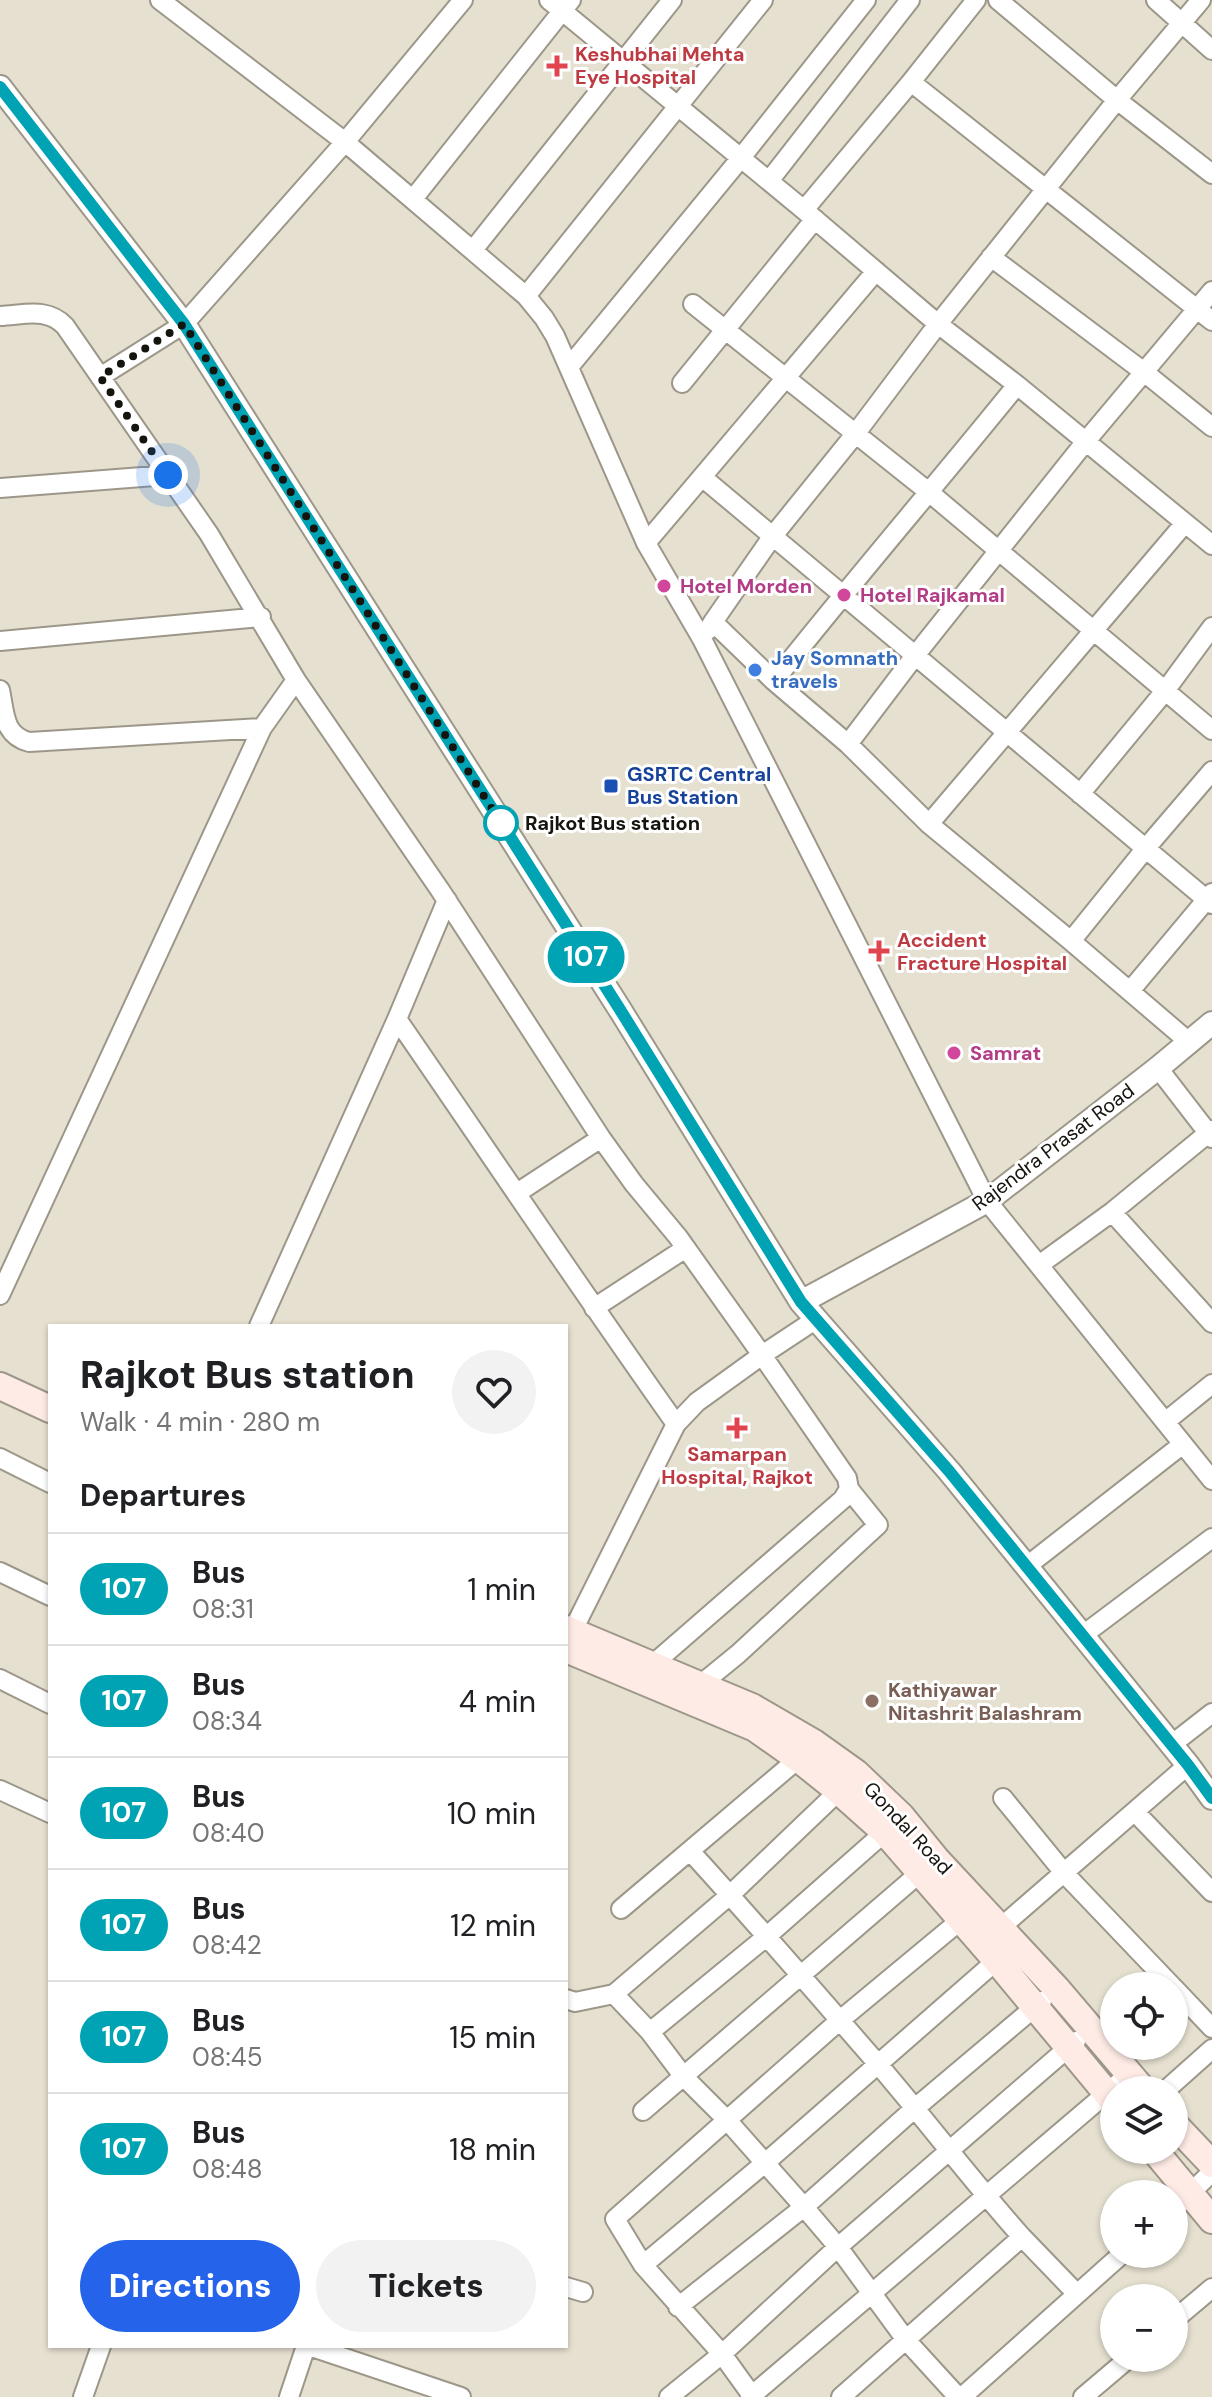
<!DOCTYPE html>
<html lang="en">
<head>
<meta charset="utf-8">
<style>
  body { margin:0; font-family:"DM Sans",sans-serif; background:#f2f2f2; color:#202124; height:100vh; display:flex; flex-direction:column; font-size:30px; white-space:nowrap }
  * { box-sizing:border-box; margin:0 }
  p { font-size:26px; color:#757577 }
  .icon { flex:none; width:44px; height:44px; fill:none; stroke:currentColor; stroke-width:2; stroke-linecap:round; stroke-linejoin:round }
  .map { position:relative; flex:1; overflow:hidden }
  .details { position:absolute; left:48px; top:1324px; width:520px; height:1024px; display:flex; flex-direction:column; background:#fff; border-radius:0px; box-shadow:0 2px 6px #0004 }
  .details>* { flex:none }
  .badge { padding:0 16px; border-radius:26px; font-size:28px; line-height:52px }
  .fabs { position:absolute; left:1100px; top:1972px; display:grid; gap:16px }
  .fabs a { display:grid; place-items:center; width:88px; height:88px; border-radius:50%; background:#fff; box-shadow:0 2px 6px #0004; font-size:40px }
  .you { position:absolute; width:40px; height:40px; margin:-20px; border:6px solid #fff; border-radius:50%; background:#1a73e8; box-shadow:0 0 0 12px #1a73e833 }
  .map>.badge { position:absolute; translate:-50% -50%; box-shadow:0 0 0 4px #fff }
  h2 { padding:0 32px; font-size:30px; line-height:72px }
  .round { display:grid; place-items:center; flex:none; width:84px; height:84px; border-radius:42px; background:#f2f2f2 }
  .head { display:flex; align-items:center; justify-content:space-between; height:136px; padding:0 32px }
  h1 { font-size:38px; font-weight:800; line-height:60px }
  .cta { display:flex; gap:16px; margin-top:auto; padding:16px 32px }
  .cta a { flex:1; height:92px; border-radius:48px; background:#2563eb; color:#fff; font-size:32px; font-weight:800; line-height:92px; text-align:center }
  .cta a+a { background:#f2f2f2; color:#202124 }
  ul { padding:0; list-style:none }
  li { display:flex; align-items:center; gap:24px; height:112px; padding:0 32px; border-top:2px solid #e0e0e0 }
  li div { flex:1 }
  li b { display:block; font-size:30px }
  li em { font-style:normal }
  li .badge { min-width:88px; font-weight:700; text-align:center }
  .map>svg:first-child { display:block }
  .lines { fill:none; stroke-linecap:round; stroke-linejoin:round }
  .minor-casing { stroke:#9d9789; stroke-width:22 }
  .tertiary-casing { stroke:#9d9789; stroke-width:26 }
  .secondary-casing { stroke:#9d9789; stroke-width:30 }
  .minor { stroke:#fff; stroke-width:18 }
  .tertiary { stroke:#fff; stroke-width:22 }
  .secondary { stroke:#feebe5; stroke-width:26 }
  .line-casing { stroke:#fff; stroke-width:18 }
  .line { stroke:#00a3b4; stroke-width:12 }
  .walk { stroke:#16140e; stroke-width:8; stroke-dasharray:0 14.4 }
  .health-dot { fill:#e0444e; stroke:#fff; stroke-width:3 }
  .hotel-dot { fill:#d1479c; stroke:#fff; stroke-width:3 }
  .shop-dot { fill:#3f7fe0; stroke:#fff; stroke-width:3 }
  .transit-dot { fill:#1a4fb4; stroke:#fff; stroke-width:3 }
  .stop-dot { fill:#fff; stroke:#00a3b4; stroke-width:4 }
  .education-dot { fill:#8d6e63; stroke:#fff; stroke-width:3 }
  .labels { text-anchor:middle; stroke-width:6; stroke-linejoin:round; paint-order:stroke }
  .health-label { font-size:20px; font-weight:bold; fill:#be3a42; stroke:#fff; text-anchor:start }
  .hotel-label { font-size:20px; font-weight:bold; fill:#b23c85; stroke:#fff; text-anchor:start }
  .shop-label { font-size:20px; font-weight:bold; fill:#366cbe; stroke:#fff; text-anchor:start }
  .transit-label { font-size:20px; font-weight:bold; fill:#164399; stroke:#fff; text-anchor:start }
  .stop-label { font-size:20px; font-weight:bold; fill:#16140e; stroke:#fff; text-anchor:start }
  .street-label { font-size:20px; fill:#16140e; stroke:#fff }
  .education-label { font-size:20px; font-weight:bold; fill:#785e54; stroke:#fff; text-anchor:start }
</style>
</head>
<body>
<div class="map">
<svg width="1212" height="2397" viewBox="0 0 1212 2397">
  <rect width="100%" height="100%" fill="#e6e0d0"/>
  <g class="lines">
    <defs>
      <path id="minor" d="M160 0 345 142 526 296 544 318 555 336 646 543 702 639 987 1201 1212 1480
        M549 0 804 210 938 324 1017 385 1212 545
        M998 0 1117 100 1212 174
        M1156 0 1212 50
        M911 82 1212 321
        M769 181 910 0
        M413 199 571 0
        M804 210 911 82 976 0
        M473 250 672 0
        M991 257 1144 372 1212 427
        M526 296 763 0
        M693 304 930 493 1212 730
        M0 316C24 315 47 307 65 326L209 534 296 680 440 890 601 1138 634 1184 678 1237 762 1355 815 1320
        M569 367 740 159 866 0
        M100 377 184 324 345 142 463 0
        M682 383 815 219
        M702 477 1212 904
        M0 488 168 475
        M646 543 876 271
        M713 622 772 537 856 433 938 324 1117 100 1201 0
        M708 630 713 622 774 681 848 744 929 824 1071 941 1189 1042
        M0 641 261 617
        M774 681C853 581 937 484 1017 385
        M0 690C5 713 3 735 29 742L262 728 296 680
        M848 744 914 657 1086 441 1212 291
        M1080 794 1165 691 1212 627
        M929 824 1185 523
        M447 900 397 1019C490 1154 581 1290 676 1424L572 1632 569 1643
        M1071 941 1146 848 1212 771
        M1130 991 1212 893
        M1158 1068 1212 1138
        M517 1193 601 1138
        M1112 1212 1212 1323
        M1039 1265 1112 1212 1212 1130
        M0 1295 262 728
        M594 1308 686 1248
        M259 1326 397 1019
        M1165 1422 1212 1384
        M0 1458 50 1483
        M1027 1566 1183 1444
        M0 1572 50 1596
        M1083 1635 1212 1538
        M652 1665 843 1499 849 1489 847 1478 762 1355 697 1402 676 1424
        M0 1679 50 1704
        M700 1685 738 1654 878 1525 849 1489
        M1171 1745 1212 1713
        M0 1790 50 1813
        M1003 1798 1065 1874 1172 1986
        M1135 1812 1212 1892
        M690 1851C754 1921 815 1992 877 2063 926 2120 972 2181 1022 2237
        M621 1909 805 1753
        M1000 1928 1188 1765
        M1174 1988 1212 2028
        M614 1994 730 1895 846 1784
        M566 1999 575 2002 614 1994 650 2032 684 2077 727 2120 804 2207 838 2247 906 2340 958 2397
        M650 2032 766 1937 894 1824
        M1166 2090 1212 2049
        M643 2111 929 1865
        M1174 2209 1212 2172
        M643 2265 765 2163 1004 1954
        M566 2287 583 2292
        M678 2307 804 2207 914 2109 1042 2001
        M1174 2320 1212 2288
        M309 2346 461 2397
        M83 2397 101 2346
        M289 2397 306 2346
        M669 2397 722 2354 838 2247 1076 2041
        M750 2397 1129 2074
        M753 2397 722 2354 643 2265 615 2219 839 2021 968 1914
        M841 2397 1022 2237 1077 2294
        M962 2397 1122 2254
        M1083 2397 1129 2358"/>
      <path id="tertiary" d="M0 87 184 324 619 1008 801 1302 949 1471 1188 1765 1212 1798
        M801 1302 987 1201 1158 1068 1212 1023"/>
      <path id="secondary" d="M0 1386 50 1409
        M566 1629 752 1707 814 1743 856 1773 901 1816 936 1859 1056 1988 1143 2090
        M566 1649 755 1728 799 1759 839 1791 885 1832 997 1961 1114 2102
        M1174 2124 1212 2164
        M1154 2150 1212 2220"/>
    </defs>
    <!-- minor casing -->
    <use href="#minor" class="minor-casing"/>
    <!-- tertiary casing -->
    <use href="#tertiary" class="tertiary-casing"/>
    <!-- secondary casing -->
    <use href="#secondary" class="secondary-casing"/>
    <!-- minor -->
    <use href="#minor" class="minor"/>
    <!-- tertiary -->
    <use href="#tertiary" class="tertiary"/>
    <!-- secondary -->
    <use href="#secondary" class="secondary"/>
  </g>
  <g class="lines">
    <defs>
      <path id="line" d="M0 87 184 324 619 1008 801 1302 949 1471 1188 1765 1212 1798"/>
    </defs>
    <!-- line casing -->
    <use href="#line" class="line-casing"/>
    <!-- line -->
    <use href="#line" class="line"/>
    <!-- walk -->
    <path class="walk" d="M168 475 100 377 184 324 501 823"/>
  </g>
  <!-- markers -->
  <g class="health-dot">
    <path d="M553 54h8v8h8v8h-8v8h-8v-8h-8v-8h8z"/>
    <path d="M875 939h8v8h8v8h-8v8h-8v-8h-8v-8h8z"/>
    <path d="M733 1416h8v8h8v8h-8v8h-8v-8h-8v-8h8z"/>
  </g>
  <g class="hotel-dot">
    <circle cx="664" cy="586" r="8"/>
    <circle cx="844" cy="595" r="8"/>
    <circle cx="954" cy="1053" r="8"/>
  </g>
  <circle class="shop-dot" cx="755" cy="670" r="8"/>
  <rect class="transit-dot" x="603" y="778" width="16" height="16" rx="4"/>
  <circle class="stop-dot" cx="501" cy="823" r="16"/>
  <circle class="education-dot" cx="872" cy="1701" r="8"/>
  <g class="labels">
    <!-- health labels -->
    <g class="health-label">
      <text x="575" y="61">Keshubhai Mehta<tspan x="575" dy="23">Eye Hospital</tspan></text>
      <text x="897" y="947">Accident<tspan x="897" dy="23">Fracture Hospital</tspan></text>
      <text x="737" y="1461" text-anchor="middle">Samarpan<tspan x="737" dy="23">Hospital, Rajkot</tspan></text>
    </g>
    <!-- hotel labels -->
    <g class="hotel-label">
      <text x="680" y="593">Hotel Morden</text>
      <text x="860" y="602">Hotel Rajkamal</text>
      <text x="970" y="1060">Samrat</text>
    </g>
    <!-- shop labels -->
    <g class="shop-label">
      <text x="771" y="665">Jay Somnath<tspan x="771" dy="23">travels</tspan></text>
    </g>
    <!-- transit labels -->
    <g class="transit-label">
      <text x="627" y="781">GSRTC Central<tspan x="627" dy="23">Bus Station</tspan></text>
    </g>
    <!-- stop labels -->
    <g class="stop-label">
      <text x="525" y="830">Rajkot Bus station</text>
    </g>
    <!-- street labels -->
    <g class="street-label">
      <text transform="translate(1053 1147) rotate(-37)" y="7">Rajendra Prasat Road</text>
      <text transform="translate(908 1828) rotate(47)" y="7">Gondal Road</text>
    </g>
    <!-- education labels -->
    <g class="education-label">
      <text x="888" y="1697">Kathiyawar<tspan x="888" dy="23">Nitashrit Balashram</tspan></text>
    </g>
  </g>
</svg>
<div class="fabs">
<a><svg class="icon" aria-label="locate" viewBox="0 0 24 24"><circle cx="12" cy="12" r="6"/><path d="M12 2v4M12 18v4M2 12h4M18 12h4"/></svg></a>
<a><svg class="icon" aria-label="layers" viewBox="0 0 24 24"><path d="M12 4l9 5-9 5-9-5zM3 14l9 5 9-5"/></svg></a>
<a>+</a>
<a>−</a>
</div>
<div class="you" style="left:168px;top:475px"></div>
<b class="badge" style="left:586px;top:957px;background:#00a3b4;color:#fff">107</b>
<section class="details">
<div class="head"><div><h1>Rajkot Bus station</h1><p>Walk · 4 min · 280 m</p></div><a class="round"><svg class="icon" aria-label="heart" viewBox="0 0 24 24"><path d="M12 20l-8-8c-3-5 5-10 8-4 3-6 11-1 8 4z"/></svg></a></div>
<h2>Departures</h2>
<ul>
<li><span class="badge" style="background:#00a3b4;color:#fff">107</span><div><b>Bus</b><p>08:31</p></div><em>1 min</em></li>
<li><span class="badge" style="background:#00a3b4;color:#fff">107</span><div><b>Bus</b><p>08:34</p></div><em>4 min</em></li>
<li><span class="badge" style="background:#00a3b4;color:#fff">107</span><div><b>Bus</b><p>08:40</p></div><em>10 min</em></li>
<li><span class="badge" style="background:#00a3b4;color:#fff">107</span><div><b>Bus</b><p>08:42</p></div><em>12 min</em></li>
<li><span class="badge" style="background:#00a3b4;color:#fff">107</span><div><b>Bus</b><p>08:45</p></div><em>15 min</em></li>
<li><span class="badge" style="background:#00a3b4;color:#fff">107</span><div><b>Bus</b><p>08:48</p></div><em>18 min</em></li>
</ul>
<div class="cta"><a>Directions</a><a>Tickets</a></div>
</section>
</div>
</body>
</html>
